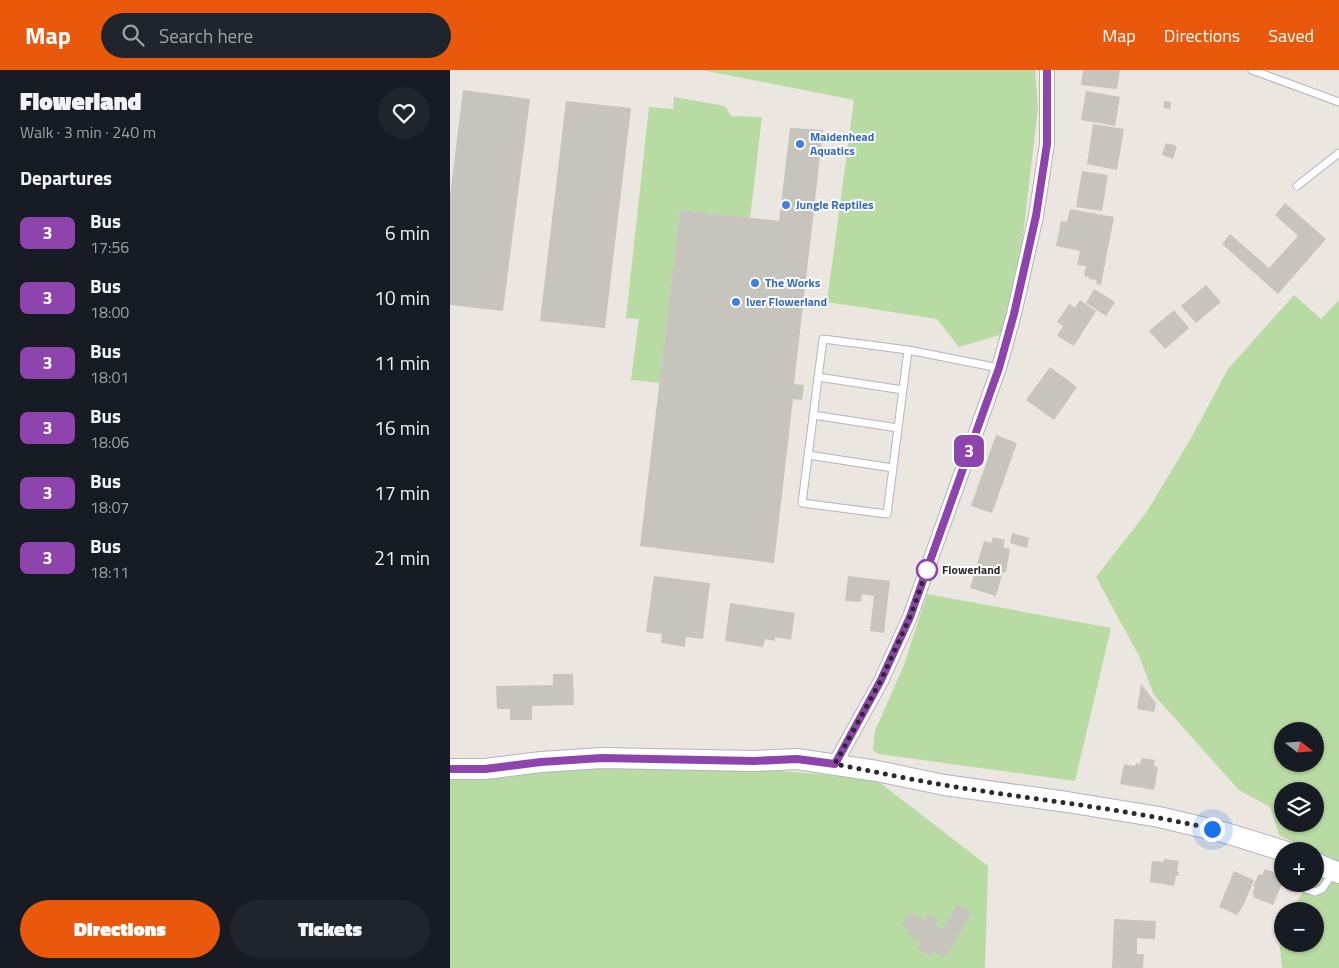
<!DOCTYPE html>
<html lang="en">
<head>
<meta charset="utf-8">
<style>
  body { margin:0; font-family:"Titillium Web",sans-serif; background:#20242c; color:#f1f3f6; height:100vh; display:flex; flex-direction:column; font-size:19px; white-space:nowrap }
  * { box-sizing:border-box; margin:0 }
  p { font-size:16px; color:#9ea1a6 }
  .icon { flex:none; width:28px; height:28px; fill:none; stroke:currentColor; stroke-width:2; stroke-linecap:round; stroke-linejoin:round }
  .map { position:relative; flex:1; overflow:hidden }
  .panel { display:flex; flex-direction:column; background:#171b24; width:450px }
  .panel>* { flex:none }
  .badge { padding:0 10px; border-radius:8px; font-size:18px; line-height:32px }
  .needle { width:32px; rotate:107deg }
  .controls { position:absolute; left:824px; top:652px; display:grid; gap:10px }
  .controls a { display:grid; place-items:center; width:50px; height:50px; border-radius:50%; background:#171b24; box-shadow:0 1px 4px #0004; font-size:25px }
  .you { position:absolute; width:25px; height:25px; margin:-12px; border:4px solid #fff; border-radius:50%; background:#1a73e8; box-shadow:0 0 0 8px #1a73e833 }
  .map>.badge { position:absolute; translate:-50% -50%; box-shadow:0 0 0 2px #fff }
  h2 { padding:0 20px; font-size:19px; line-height:45px }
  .round { display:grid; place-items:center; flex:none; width:52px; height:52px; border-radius:26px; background:#20242c }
  .overview { display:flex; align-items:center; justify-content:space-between; height:85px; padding:0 20px }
  h1 { font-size:24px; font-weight:800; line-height:38px }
  .action { display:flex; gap:10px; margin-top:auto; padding:10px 20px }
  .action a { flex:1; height:58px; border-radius:30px; background:#ea580c; color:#fff; font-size:20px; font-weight:800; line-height:58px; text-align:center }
  .action a+a { background:#20242c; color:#f1f3f6 }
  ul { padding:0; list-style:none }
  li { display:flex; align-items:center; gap:15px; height:65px; padding:0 20px }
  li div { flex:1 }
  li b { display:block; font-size:19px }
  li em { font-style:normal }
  li .badge { min-width:55px; font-weight:700; text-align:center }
  header { display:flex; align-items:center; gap:30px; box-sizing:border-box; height:70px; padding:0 25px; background:#ea580c; color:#fff }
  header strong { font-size:24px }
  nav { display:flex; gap:28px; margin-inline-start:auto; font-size:18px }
  .search { width:350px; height:45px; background:#20242c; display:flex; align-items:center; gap:12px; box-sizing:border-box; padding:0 18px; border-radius:28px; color:#9ea1a6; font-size:19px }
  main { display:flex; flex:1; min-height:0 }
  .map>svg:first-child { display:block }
  .green { fill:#b8dba3; fill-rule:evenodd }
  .building { fill:#c7c4be }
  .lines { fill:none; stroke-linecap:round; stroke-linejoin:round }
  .lane-casing { stroke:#b3b5bd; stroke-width:9 }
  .street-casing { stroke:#b3b5bd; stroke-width:16 }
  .secondary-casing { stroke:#b3b5bd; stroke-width:22 }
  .lane { stroke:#fff; stroke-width:7 }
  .street { stroke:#fff; stroke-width:14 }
  .secondary { stroke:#fff; stroke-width:20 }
  .line-casing { stroke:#fff; stroke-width:11 }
  .line { stroke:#8e44ad; stroke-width:8 }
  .walk { stroke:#2b2b2b; stroke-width:5; stroke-dasharray:0 9 }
  .shop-dot { fill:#3f7fe0; stroke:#fff; stroke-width:2 }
  .stop-dot { fill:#fff; stroke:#8e44ad; stroke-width:2.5 }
  .labels { text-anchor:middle; stroke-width:4; stroke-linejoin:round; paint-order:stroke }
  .shop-label { font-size:12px; font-weight:bold; fill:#366cbe; stroke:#fff; text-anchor:start }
  .stop-label { font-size:12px; font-weight:bold; fill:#2b2b2b; stroke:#fff; text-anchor:start }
</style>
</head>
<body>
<header>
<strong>Map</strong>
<div class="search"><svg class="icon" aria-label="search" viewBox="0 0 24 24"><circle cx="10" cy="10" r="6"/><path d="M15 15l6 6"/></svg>Search here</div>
<nav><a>Map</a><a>Directions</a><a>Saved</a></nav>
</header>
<main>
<section class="panel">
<div class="overview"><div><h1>Flowerland</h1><p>Walk · 3 min · 240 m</p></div><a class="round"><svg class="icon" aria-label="heart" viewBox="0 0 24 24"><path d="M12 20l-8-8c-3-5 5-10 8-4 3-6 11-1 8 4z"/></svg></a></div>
<h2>Departures</h2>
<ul>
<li><span class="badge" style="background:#8e44ad;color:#fff">3</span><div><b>Bus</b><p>17:56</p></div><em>6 min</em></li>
<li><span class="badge" style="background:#8e44ad;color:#fff">3</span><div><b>Bus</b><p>18:00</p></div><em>10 min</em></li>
<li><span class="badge" style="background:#8e44ad;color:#fff">3</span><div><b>Bus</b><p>18:01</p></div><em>11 min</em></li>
<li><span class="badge" style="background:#8e44ad;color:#fff">3</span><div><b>Bus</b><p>18:06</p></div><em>16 min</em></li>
<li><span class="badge" style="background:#8e44ad;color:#fff">3</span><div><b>Bus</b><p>18:07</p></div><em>17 min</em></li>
<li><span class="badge" style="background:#8e44ad;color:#fff">3</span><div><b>Bus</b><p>18:11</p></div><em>21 min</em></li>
</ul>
<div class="action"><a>Directions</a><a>Tickets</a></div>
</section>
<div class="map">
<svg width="889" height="898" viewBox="0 0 889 898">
  <rect width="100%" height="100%" fill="#ebe6df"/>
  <!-- green -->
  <path class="green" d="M252 0H585L588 38 571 183 553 264 509 277 487 249 377 232 404 30Z
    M224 27 275 36 281 46 312 47 300 148 230 140 210 313 181 310 189 249 176 248 199 37 223 39Z
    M844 225 871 249 889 230V796L865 784V781H860L829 765 820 737 789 720 704 625 689 586 646 507 696 443 740 370 778 299ZM832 661H865V694H832ZM832 721H865V754H832Z
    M477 524 661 558 625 711 429 684 423 680 425 661 454 595Z
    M193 689 425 709 538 796 535 898H0V699Z
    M870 796 889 803V898H832L828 860 832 852V874H865V841H840L859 814H865V804Z"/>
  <!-- building -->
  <path class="building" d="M633 0H670L667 19 631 15Z
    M13 20 80 29 53 241 0 235V125Z
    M636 21 670 27 665 56 631 50Z
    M116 31 181 38 155 258 90 251Z
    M714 31 721 32 720 39 713 38Z
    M643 54 674 59 667 100 637 94Z
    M340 58 373 60 344 314 354 315 352 330 343 329 324 493 190 476 230 140 329 151Z
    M716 73 727 76 723 89 712 85Z
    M632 101 658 105 652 141 626 137Z
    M835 133 876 169 828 224 772 174 780 164 819 198 848 166 825 145Z
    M620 139 664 147 651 215 646 214 647 210 639 209V207L634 206 636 196 627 195 630 181 606 176 611 151 617 152Z
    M756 215 771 232 746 253 731 236Z
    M644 219 665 232 656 246 636 233Z
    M630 230 646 241 624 276 607 266 613 256 607 252 619 234 625 238Z
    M724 240 739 258 715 279 699 261Z
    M600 297 627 317 604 350 576 330Z
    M546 365 567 373 542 443 521 436Z
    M562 463 579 468 577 478 560 473Z
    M543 467 555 470 553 477 560 479 556 502H553L546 526 520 518 534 471 541 473Z
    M204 506 260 513 253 569 236 567 235 577 211 573 212 564 196 562Z
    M398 506 440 511 434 563 420 561 424 526 412 524 411 532 395 531Z
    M280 533 345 543 341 570 325 567V571L315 569 313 577 275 571Z
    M103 604H123L124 635 82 636V650H60V639H47L46 616 103 615Z
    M691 614 706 633 704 642 687 639Z
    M692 688 705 690 704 696 708 697 704 720 670 714 674 694 685 696 686 693 690 694Z
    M714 789 729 791 727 801 729 802 728 806H726L724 816 700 812 702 791 713 792Z
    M815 799 832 805V814L823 835 803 827 804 824H802L805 817 803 816 809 804 812 805Z
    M784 801 804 810 794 834 787 845 769 837Z
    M507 834 522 843 495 888 483 881 480 886 467 879 471 872 458 865 460 861 451 856 460 842 474 850 478 844 488 850 485 854 492 859Z
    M664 849 706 851 705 869 687 868V884H694L693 898H662Z"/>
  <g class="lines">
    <defs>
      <path id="lane" d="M802 0 889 32
        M847 116 889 83
        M373 269 458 280 437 444 352 433Z
        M458 280 549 298
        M368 307 453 320
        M363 345 448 358
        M358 385 443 398
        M841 817H850L865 822 872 819 883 803"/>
      <path id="street" d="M385 694 431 611 460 547 549 298 564 244 586 146 597 74V0"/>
      <path id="secondary" d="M0 699H35L91 692 152 688 304 691 347 689 427 701 494 715 617 732 709 747 776 763 834 781
        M865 793 889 803"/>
    </defs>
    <!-- lane casing -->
    <use href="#lane" class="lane-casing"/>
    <!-- street casing -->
    <use href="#street" class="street-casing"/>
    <!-- secondary casing -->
    <use href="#secondary" class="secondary-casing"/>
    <!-- lane -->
    <use href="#lane" class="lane"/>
    <!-- street -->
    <use href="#street" class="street"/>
    <!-- secondary -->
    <use href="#secondary" class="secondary"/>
  </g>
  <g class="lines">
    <defs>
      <path id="line" d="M0 699H35L91 692 152 688 304 691 347 689 385 694 431 610 460 547 549 298 564 244 586 146 597 74V0"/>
    </defs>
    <!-- line casing -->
    <use href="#line" class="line-casing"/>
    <!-- line -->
    <use href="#line" class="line"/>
    <!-- walk -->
    <path class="walk" d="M477 500 479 494 460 547 431 610 385 694C422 701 458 709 494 715 584 730 673 738 762 759"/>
  </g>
  <!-- markers -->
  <g class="shop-dot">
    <circle cx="350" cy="74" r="5"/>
    <circle cx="336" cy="135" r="5"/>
    <circle cx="305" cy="213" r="5"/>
    <circle cx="286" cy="232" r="5"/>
  </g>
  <circle class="stop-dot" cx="477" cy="500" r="10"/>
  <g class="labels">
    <!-- shop labels -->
    <g class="shop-label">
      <text x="360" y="71">Maidenhead<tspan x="360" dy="14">Aquatics</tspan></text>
      <text x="346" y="139">Jungle Reptiles</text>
      <text x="315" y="217">The Works</text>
      <text x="296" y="236">Iver Flowerland</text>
    </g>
    <!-- stop labels -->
    <g class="stop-label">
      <text x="492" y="504">Flowerland</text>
    </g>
  </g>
</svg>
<div class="controls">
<a><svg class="needle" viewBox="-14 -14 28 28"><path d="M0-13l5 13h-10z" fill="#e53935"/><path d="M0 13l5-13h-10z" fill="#9ea1a6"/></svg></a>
<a><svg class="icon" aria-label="layers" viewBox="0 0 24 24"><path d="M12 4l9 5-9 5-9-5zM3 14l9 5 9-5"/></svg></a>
<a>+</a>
<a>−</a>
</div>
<div class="you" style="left:762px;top:759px"></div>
<b class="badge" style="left:519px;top:381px;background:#8e44ad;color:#fff">3</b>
</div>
</main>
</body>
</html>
